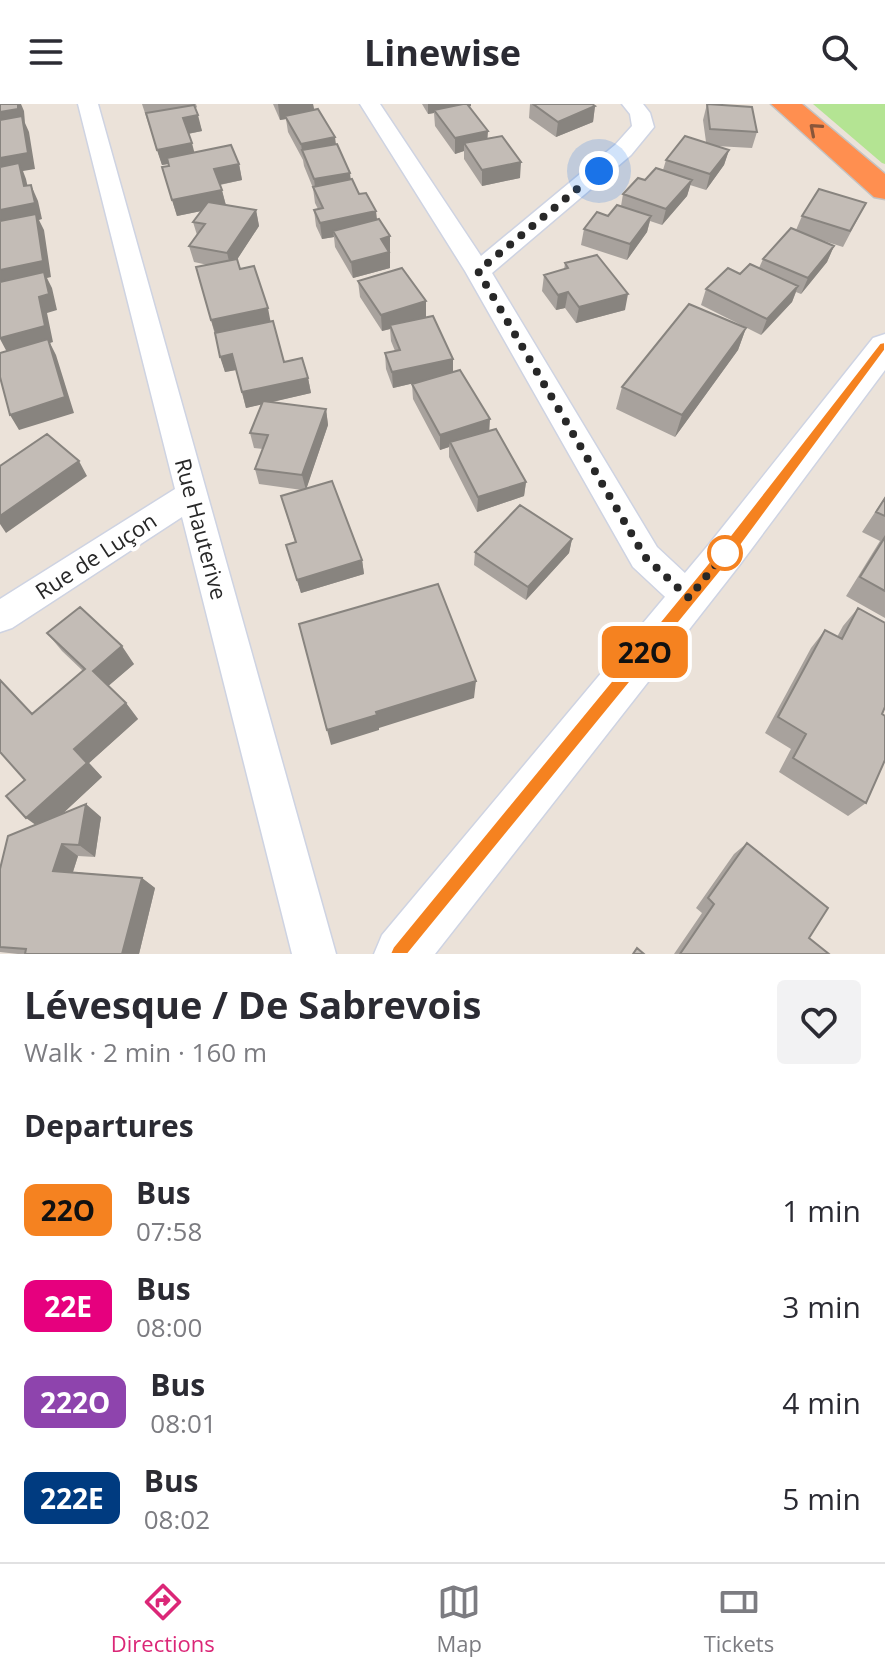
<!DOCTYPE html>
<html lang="en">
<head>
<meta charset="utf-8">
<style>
  body { margin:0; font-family:"Open Sans",sans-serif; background:#f2f2f3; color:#2b2b33; height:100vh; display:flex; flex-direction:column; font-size:30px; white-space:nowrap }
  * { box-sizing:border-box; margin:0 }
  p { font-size:26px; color:#7c7c81 }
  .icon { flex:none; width:44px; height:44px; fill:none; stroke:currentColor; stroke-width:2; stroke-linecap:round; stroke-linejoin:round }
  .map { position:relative; height:850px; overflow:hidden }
  .panel { display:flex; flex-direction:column; background:#fff; flex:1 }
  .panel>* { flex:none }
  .badge { padding:0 16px; border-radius:12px; font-size:28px; line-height:52px }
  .you { position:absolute; width:40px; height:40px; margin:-20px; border:6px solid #fff; border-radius:50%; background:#1a73e8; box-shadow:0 0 0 12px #1a73e833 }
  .map>.badge { position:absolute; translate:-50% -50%; box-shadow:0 0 0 4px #fff }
  h2 { padding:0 24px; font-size:30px; line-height:72px }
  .round { display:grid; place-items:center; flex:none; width:84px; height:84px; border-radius:8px; background:#f2f2f3 }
  .headline { display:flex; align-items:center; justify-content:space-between; height:136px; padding:0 24px }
  h1 { font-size:38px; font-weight:700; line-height:60px }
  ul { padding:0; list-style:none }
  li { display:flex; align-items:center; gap:24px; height:96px; padding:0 24px }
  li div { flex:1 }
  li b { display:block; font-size:30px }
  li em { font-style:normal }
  li .badge { min-width:88px; font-weight:700; text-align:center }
  header { display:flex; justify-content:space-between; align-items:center; height:104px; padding:0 24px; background:#fff; font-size:36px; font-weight:700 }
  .tabs { display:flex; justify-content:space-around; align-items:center; height:112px; border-top:2px solid #e1e1e2; background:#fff; font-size:22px; color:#7c7c81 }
  .tabs a { display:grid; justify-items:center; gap:4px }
  .tabs .on { color:#db2777 }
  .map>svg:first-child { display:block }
  .green { fill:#b4e493 }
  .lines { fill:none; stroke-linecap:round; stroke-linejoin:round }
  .minor-casing { stroke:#ced3e2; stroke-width:3 }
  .tertiary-casing { stroke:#ced3e2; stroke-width:3 }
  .motorway-casing { stroke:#c3c3c3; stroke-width:3 }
  .minor { fill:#fff; fill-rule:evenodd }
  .tertiary { fill:#fff; fill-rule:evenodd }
  .motorway { fill:#ff8f50; fill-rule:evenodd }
  .wall { fill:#a8a29d }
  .shaded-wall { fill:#88847f }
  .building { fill:#c3bcb6; stroke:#88847f; stroke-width:2 }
  .oneway { stroke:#89563a }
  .line { fill:#f58220; stroke:#fff; stroke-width:2 }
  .walk { stroke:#282828; stroke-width:8; stroke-dasharray:0 14.4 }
  .stop-dot { fill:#fff; stroke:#f58220; stroke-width:4 }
  .labels { text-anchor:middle; stroke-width:8; stroke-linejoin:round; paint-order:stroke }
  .street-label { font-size:22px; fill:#282828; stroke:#fff }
</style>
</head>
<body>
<header><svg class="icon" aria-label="menu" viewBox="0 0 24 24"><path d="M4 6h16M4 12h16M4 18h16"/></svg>Linewise<svg class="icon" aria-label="search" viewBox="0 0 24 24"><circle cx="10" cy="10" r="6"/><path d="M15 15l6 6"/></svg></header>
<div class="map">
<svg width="885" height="850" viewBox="0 0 885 850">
  <rect width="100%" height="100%" fill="#ebe2d9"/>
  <!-- green -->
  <path class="green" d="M813 0H885V60L882 59Z"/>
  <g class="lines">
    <defs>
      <path id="minor" d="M78 0H98L336 850H292L182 413 12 524 0 528V495L175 385Z
        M360 0H380L481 152 615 41 632 22 630 10 622 0H643L650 9 654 23 631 51 492 169 657 443 701 484 706 494 701 504 689 509 677 504 633 463 465 167Z"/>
      <path id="tertiary" d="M885 230V266L738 463 435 850H374L382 831 710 439 873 234Z"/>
      <path id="motorway" d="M771 0H802L885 70V95L874 93Z"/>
    </defs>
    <!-- minor casing -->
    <use href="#minor" class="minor-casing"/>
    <!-- tertiary casing -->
    <use href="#tertiary" class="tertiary-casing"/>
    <!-- motorway casing -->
    <use href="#motorway" class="motorway-casing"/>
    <!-- minor -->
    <use href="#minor" class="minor"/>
    <!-- tertiary -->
    <use href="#tertiary" class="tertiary"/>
    <!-- motorway -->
    <use href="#motorway" class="motorway"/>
  </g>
  <!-- wall -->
  <path class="wall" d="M142 0H196L197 3 195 5 202 27 188 30 194 49 239 60 242 76 220 81 226 101 256 106 259 122 237 155 240 165 271 218 284 258 308 274 311 289 271 298 326 305 328 321 306 385 362 456 364 470 301 489 286 441 295 438 281 392 302 386 259 380 255 365 263 345 254 344 250 329 262 300 246 304 236 266 225 268 211 216 208 161 194 158 189 142 197 131 193 118 201 107 177 112 162 63 169 62V60L162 61Z
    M273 0H313L314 6 336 40 351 76 377 116 390 132V164L353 174 335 143 334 133 322 135 316 122 314 106 318 105 315 99 313 84 304 62 303 56 288 28 286 15 280 16Z
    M422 0H471V2L469 3 487 35 520 74 482 82 464 55V47L455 50 435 22 434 9 428 10Z
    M530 0H592L595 2 593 18 556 33 529 14Z
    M707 0 757 28 752 44 716 42 729 46 724 61 706 86 690 81 687 92 662 121 650 117 647 128 627 156 581 141 584 125 608 112 621 102 623 90 663 66 666 56 706 38 703 16Z
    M866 99 843 143 821 136 834 142 827 158 801 190 796 188 792 198 761 231 701 201 706 185 740 170 759 164 763 155 796 126 802 112Z
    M565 159 625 206 576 219 565 204 556 206 542 187 544 171 564 166Z
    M358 177 426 213 453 255V268L489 327 526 378 524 392 477 408 449 353V343L440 346 413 295 412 280 414 279 393 284 386 265 385 249 395 247 391 237 390 225 382 227 360 193Z
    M746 224 738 246 675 333 616 305 622 283Z
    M885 393V514L846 492 880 437 862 428Z
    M572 435 569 449 526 496 474 461 475 448Z
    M858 504 882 610 866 699 848 712 779 668 791 645 765 629 811 544 825 526 837 533 843 522Z
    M47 529 134 560 108 582 126 599 138 615 89 659 102 673 61 711 101 713 95 753 78 752 73 768 142 774 155 784 139 850H18L0 848V765L36 721 33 609 83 567 62 547Z
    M747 739 809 834 829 850H674L702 809 696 804 734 750Z"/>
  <!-- shaded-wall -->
  <path class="shaded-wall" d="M18 0H21L24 7 25 19 29 28 35 65 23 67 26 75 31 98 0 72V8Z
    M278 0H313L315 10 285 12 286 15 280 16Z
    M428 0H471V2L436 9 434 6V9L428 10Z
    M595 2 593 18 556 33 558 18Z
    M198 11 202 27 187 30 183 14Z
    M488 27 487 42 464 39V47L455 50V34Z
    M335 33 337 49 302 47 301 40Z
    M192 39 196 55 162 61 157 46Z
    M729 46 724 61 706 86 710 70Z
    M521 58 520 74 482 82V66Z
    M239 60 242 76 218 81 214 65Z
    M350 69 352 85 316 91 314 75Z
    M692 76 687 92 662 121 666 105Z
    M31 81 38 97 42 115 39 116 44 126 51 173 47 174 52 184 57 206 47 209 53 238 50 239 56 251 74 309 19 326 10 311 8 250 0 235V106Z
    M222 86 226 102 177 112 172 96Z
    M256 106 259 122 231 165 227 149Z
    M376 107 378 123 333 127 334 133 322 135 320 119Z
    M651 112 647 128 627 156 630 140Z
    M390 132V164L353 174 351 158 381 135Z
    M834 142 827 158 801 190 808 174Z
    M798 182 792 198 761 231 767 215Z
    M568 188 565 204 556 206 558 191Z
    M628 190 625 206 576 219 579 203Z
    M426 197V213L390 221V225L382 227 381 211Z
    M268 204 271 220 216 232 211 216Z
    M746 224 738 246 675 333 682 311Z
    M232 250 236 266 225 268 220 253Z
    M453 255V270L393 284 392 268Z
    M308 274 311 289 246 304 242 288Z
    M326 305 328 321 306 386 302 371Z
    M490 315 489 331 450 338 449 343 440 346V331Z
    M79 357 87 372 6 429 0 420V412Z
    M526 378 524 392 477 408 478 393Z
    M572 435 569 449 526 496 528 483Z
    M362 456 364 470 301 489 297 476Z
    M122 542 134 560 106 584 93 567Z
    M476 577 474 594 379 624V626L331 641 327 626 376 608Z
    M126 599 138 615 89 659 102 673 44 727 26 714 74 645Z
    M86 700 101 713 95 753 79 741Z
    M62 740 78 752 70 777 53 767Z
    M142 774 155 784 139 850H122Z"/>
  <!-- building -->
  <path class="building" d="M0 0H18V5L0 8Z
    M463 0H467L488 27 455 34 434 6Z
    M533 0H592L595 2 558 18Z
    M707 0 752 3 757 28 710 25Z
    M194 1 198 11 183 14 192 39 157 46 146 9Z
    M318 5 335 33 301 40 285 12Z
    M22 12 28 49 0 54V16Z
    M502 32 521 58 482 66 464 39Z
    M685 32 729 46 710 70 666 56Z
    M337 40 350 69 314 75 302 46Z
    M231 41 239 60 214 65 222 86 172 96 162 63 169 62 167 54Z
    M19 59 24 82 31 81 35 99 0 106V63Z
    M656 64 692 76 666 105 623 90 638 74 645 76Z
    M352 75 359 90 366 89 376 107 320 119 314 106 323 104 313 83Z
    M819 85 866 99 850 127 802 112Z
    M208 98 256 106 227 149 189 142 205 120 193 118Z
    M617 101 651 112 630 140 584 125 597 108 608 112Z
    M36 110 43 157 0 166V117Z
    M379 115 390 132 381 135 389 148 351 158 333 127Z
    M791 124 834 142 808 174 763 155Z
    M597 151 628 190 579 203 568 188 558 191 544 171 568 164 565 159Z
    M237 155 240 165 254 162 268 204 211 216 196 163Z
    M750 160 798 182 767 215 706 185 728 164 740 170Z
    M402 164 426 197 381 211 358 177Z
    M44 168 49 190 39 193 45 222 0 234V178Z
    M689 200 746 224 682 311 622 283Z
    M433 212 453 255 392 268 385 249 400 246 390 221Z
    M273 217 284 258 302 254 308 274 242 288 232 250 220 253 215 229Z
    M48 235 65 293 10 311 0 273V249Z
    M460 266 490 315 440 331 412 280Z
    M263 297 326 305 302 371 255 365 268 331 250 329Z
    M496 325 526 378 478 393 450 338Z
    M47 330 79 357 0 412V362Z
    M332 377 362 456 297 476 286 441 296 438 281 392Z
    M885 394V412L876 408Z
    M520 401 572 435 528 483 475 448Z
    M885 433V487L860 473Z
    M438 480 476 577 376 608 377 611 327 626 299 520Z
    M80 503 122 542 93 567 126 599 74 645 87 659 26 714 6 692 25 676 0 648V576L32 610 85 565 47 529Z
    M858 504 885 519V603L882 610 885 612V656L866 699 793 654 806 630 778 613 825 526 842 535Z
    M86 700 79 741 62 740 53 767 142 774 122 850H25L26 845 0 843V765L8 732Z
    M747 739 828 804 809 834 829 850H680L714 800 708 794Z
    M637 844 644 850H633Z"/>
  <!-- one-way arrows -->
  <defs><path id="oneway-chevron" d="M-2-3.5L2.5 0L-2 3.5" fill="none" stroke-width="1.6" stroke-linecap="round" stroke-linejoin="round" transform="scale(2)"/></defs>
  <use class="oneway" href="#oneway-chevron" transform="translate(815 25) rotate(-139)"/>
  <!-- line -->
  <path class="line" d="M885 238V246L730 456 408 850H390L393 843 719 446 880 239Z"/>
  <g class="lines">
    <!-- walk -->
    <path class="walk" d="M599 67 478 167 645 453 689 494 725 449"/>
  </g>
  <!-- markers -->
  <circle class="stop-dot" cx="725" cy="449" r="16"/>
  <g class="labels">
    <!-- street labels -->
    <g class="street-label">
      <text transform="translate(201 425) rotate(75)" y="8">Rue Hauterive</text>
      <text transform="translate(96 452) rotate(-33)" y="8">Rue de Luçon</text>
    </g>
  </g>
</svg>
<div class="you" style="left:599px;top:67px"></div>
<b class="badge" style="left:645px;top:548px;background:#f58220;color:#111">22O</b>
</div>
<section class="panel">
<div class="headline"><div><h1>Lévesque / De Sabrevois</h1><p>Walk · 2 min · 160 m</p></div><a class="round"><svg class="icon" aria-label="heart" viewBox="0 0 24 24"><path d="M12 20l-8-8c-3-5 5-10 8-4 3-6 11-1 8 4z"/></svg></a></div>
<h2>Departures</h2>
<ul>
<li><span class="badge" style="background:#f58220;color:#111">22O</span><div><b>Bus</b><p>07:58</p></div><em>1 min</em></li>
<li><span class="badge" style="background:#e6007e;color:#fff">22E</span><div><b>Bus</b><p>08:00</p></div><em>3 min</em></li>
<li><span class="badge" style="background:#8e44ad;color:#fff">222O</span><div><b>Bus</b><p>08:01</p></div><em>4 min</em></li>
<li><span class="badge" style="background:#003b80;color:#fff">222E</span><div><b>Bus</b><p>08:02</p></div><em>5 min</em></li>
</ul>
</section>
<nav class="tabs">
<a class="on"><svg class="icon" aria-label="directions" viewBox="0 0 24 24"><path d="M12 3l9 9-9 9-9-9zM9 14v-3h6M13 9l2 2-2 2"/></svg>Directions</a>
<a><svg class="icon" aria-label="map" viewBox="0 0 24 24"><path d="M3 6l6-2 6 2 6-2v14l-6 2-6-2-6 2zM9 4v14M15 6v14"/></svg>Map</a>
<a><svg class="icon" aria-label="tickets" viewBox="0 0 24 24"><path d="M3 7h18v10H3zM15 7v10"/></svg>Tickets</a>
</nav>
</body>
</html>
